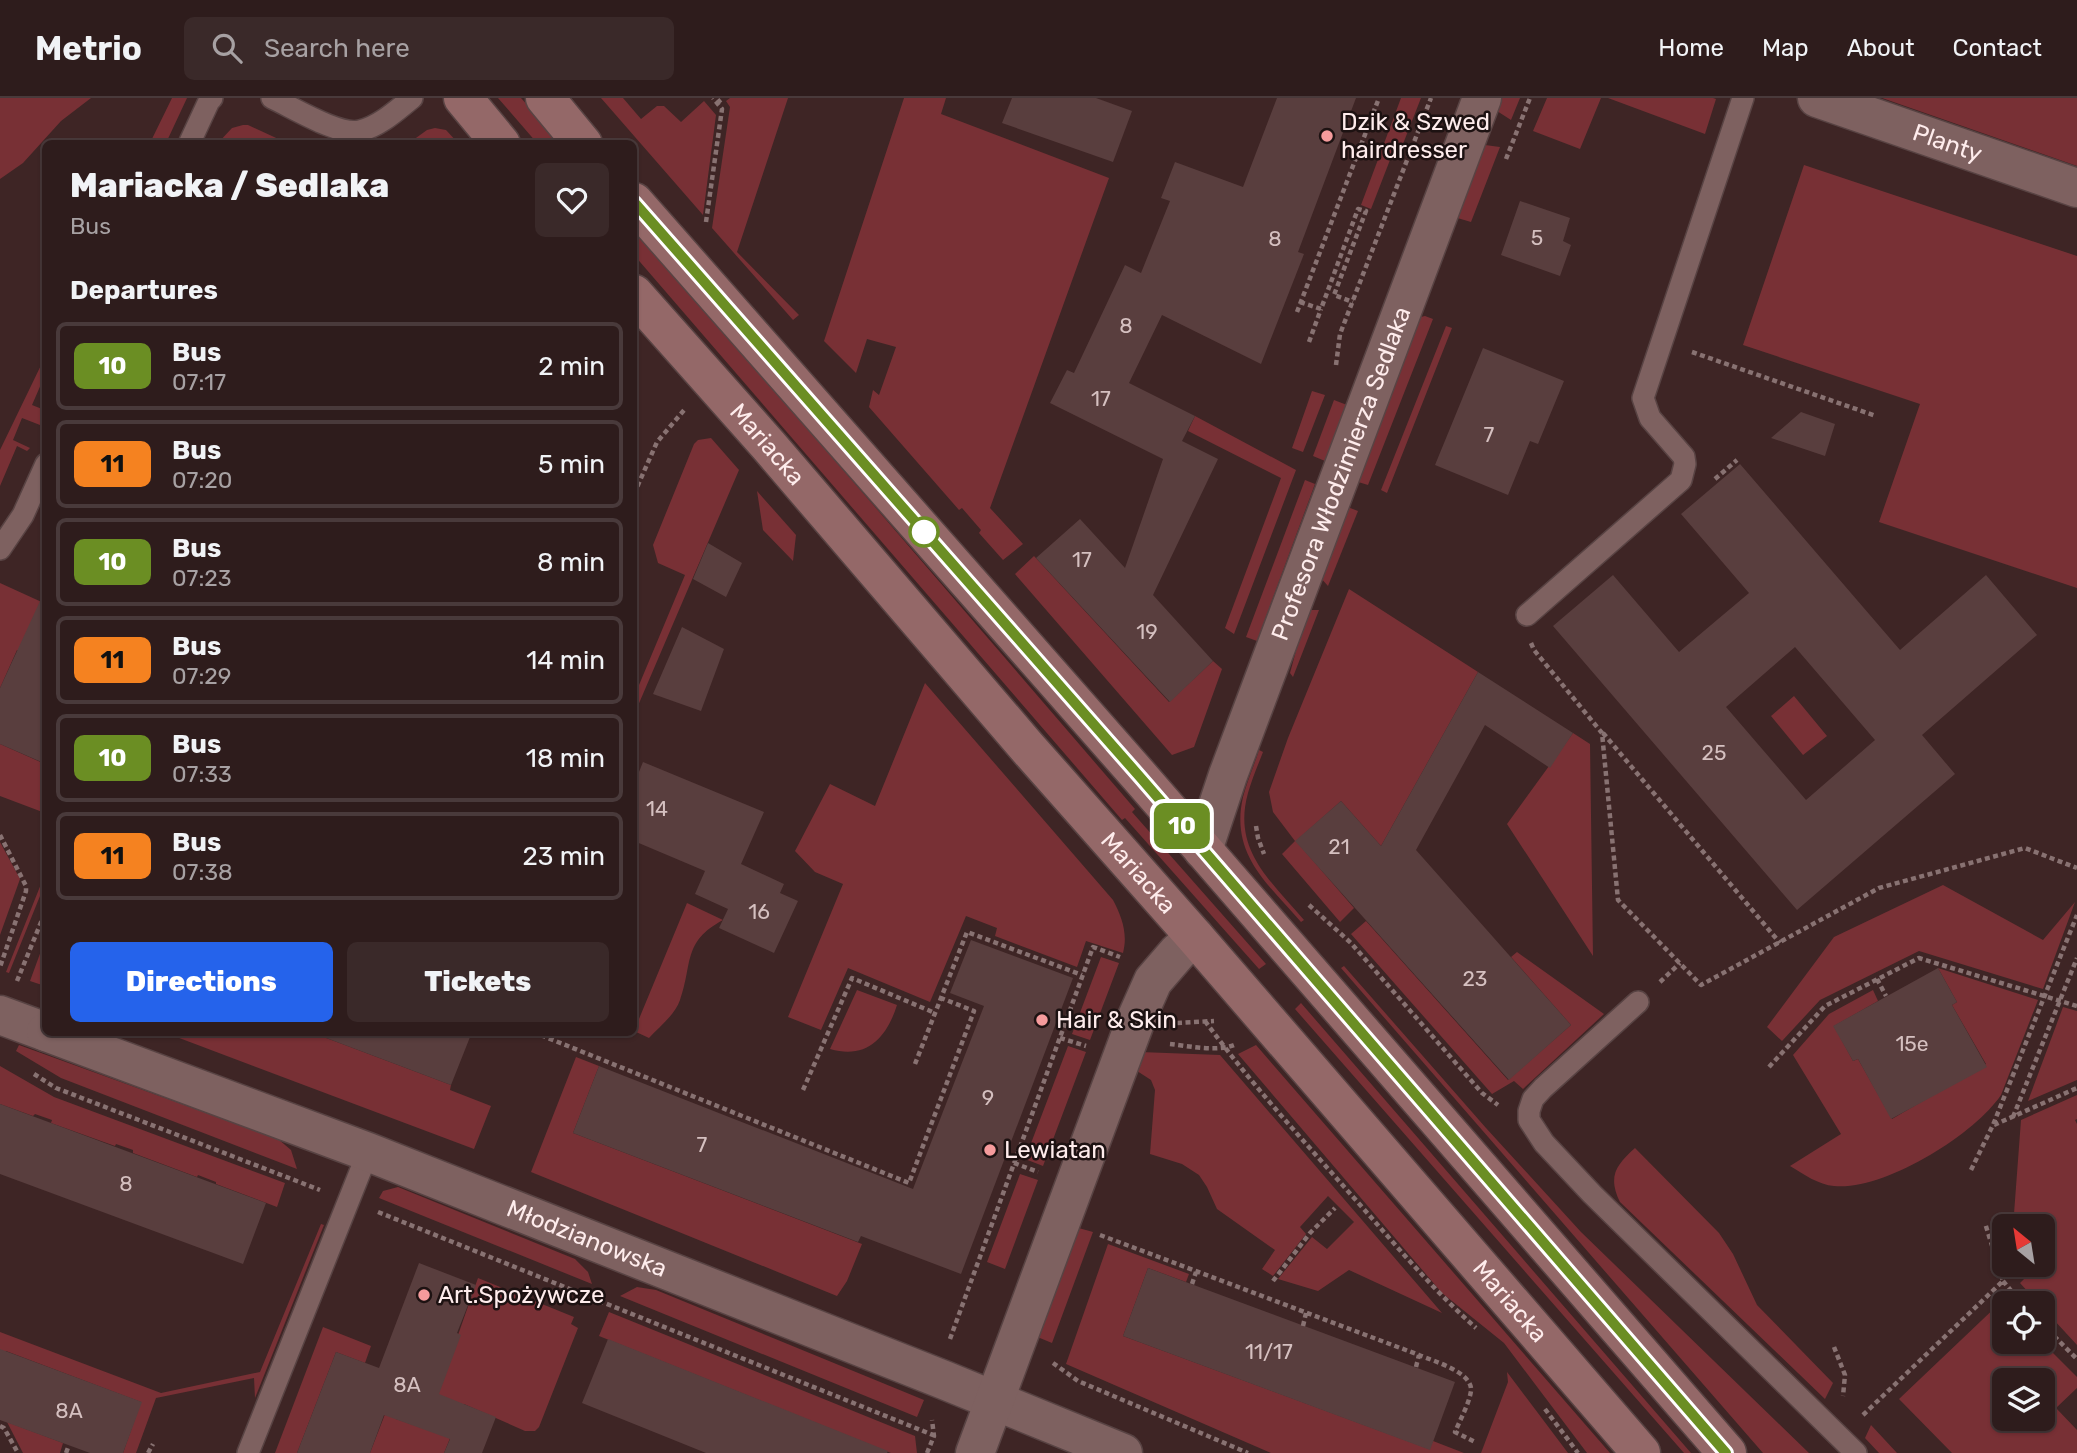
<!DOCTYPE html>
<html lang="en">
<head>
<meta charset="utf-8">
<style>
  body { margin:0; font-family:Rubik,sans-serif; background:#3a2929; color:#f1f3f6; height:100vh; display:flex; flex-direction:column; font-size:26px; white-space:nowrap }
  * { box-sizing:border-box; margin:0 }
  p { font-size:23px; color:#a7a1a3 }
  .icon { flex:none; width:38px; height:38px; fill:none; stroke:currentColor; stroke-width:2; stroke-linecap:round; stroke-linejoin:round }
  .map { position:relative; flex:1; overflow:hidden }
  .side { position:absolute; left:42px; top:42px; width:595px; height:896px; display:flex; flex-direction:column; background:#2e1c1c; border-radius:10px; box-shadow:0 2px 5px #0004,0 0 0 2px #493a3b }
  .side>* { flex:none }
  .badge { padding:0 14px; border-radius:10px; font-size:24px; line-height:46px }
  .needle { width:46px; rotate:330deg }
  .controls { position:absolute; left:1992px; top:1116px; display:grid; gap:14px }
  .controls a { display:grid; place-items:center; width:63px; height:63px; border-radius:10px; background:#2e1c1c; box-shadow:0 2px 5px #0004,0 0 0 2px #493a3b; font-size:35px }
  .map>.badge { position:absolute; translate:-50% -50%; box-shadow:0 0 0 4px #fff }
  h2 { padding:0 28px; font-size:26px; line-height:63px }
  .round { display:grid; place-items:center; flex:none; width:74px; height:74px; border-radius:10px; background:#3a2929 }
  .summary { display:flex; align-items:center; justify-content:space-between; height:119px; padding:0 28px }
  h1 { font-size:33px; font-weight:800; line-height:52px }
  .action { display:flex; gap:14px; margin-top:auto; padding:14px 28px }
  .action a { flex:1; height:80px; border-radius:10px; background:#2563eb; color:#fff; font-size:28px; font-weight:800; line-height:80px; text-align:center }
  .action a+a { background:#3a2929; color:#f1f3f6 }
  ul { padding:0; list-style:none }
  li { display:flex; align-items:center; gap:21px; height:88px; margin:0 14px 10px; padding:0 14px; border:4px solid #493a3b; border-radius:10px }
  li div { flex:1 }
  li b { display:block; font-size:26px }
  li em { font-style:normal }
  li .badge { min-width:77px; font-weight:700; text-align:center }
  header { display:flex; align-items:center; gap:42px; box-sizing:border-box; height:98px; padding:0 35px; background:#2e1c1c; border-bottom:2px solid #493a3b }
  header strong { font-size:33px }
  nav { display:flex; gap:38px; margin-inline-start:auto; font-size:24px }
  .search { width:490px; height:63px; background:#3a2929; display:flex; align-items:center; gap:18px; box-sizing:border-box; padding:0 24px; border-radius:10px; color:#a7a1a3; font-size:26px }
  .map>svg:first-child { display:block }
  .green { fill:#783035; fill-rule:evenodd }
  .building { fill:#593e3e; fill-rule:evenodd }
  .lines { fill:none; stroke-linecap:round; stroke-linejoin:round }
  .lane-casing { stroke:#584343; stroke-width:24 }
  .street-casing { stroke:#584343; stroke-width:41 }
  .secondary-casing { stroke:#584343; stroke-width:41 }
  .path { stroke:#887272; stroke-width:4.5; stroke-dasharray:5 3.5; stroke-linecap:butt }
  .lane { stroke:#7e6160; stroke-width:21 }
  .street { stroke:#7e6160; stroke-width:38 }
  .secondary { stroke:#946868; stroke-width:38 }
  .line-casing { stroke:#fff; stroke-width:16 }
  .line { stroke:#6b8e23; stroke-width:10 }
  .poi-dot { fill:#f59b9c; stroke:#1d1212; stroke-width:2.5 }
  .stop-dot { fill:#fff; stroke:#6b8e23; stroke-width:3.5 }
  .labels { text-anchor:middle; stroke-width:5; stroke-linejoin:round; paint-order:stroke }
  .number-label { font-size:21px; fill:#d5c0c0 }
  .poi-label { font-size:24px; fill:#feecec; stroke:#1d1212; text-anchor:start }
  .street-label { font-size:24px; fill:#feecec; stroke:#1d1212 }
</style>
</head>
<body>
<header>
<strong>Metrio</strong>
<div class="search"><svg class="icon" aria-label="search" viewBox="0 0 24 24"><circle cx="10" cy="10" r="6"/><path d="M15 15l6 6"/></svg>Search here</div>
<nav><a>Home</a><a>Map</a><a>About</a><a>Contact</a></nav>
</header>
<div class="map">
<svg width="2077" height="1355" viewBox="0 0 2077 1355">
  <rect width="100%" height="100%" fill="#3e2525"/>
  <!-- green -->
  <path class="green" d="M0 0H91L61 23 23 65 0 81Z
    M172 0H187L166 45H150Z
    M498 0H521L561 45H537Z
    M601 0H623L641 21 657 8H664L681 24 704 3 716 17 703 117Z
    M730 0H788L737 154 799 217 793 222 712 130 730 9 726 3Z
    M904 0H946L941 16 1109 80 990 410 1023 446 1003 462 979 435 981 432 962 410 959 412 869 309 873 292 879 297 896 249 867 241 856 275 824 243Z
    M1401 0H1421L1401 51 1395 49 1371 111 1361 107Z
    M1499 0H1520L1511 22 1497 13Z
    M1547 0H1601L1580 51 1533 33Z
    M1608 0H1713L1716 1 1705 36Z
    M1882 0H2077V68Z
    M243 27H248L287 45H218L232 30Z
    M435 30 446 32 458 45H409L427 32Z
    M1485 47 1500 49 1471 124 1454 119 1480 50Z
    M1804 67 2077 158V490L1879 424 1920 306 1743 247Z
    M634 129 1135 711 1132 714 1266 866 1259 871 1125 720 1122 722 634 157Z
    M1425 218 1433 221 1368 387 1355 383 1416 220Z
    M1446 228 1452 230 1387 395 1381 392Z
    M45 259V277L32 307 42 311 45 317 40 327 22 320 13 342 30 350 27 353 17 348 0 388V352Z
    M1312 293 1325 297 1303 354 1292 350Z
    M1334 302 1347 307 1325 363 1313 358Z
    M1195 318 1296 372 1234 536 1225 530 1281 380 1188 333Z
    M711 340 739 372 634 617V599L685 477 658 465 653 447 694 346 698 342Z
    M1305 382 1315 386 1257 543 1246 539Z
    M757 393 796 437 793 463 763 432Z
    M1345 408 1358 413 1328 488 1319 478Z
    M1034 458 1169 604 1213 563 1222 571 1194 649 1172 657 1015 476Z
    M0 485 46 506 45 564 17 552 0 590Z
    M1349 491 1478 574 1381 748 1341 703 1296 743 1354 810 1340 824 1282 756 1295 743 1273 714 1269 694 1288 640Z
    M1307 512H1319L1293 579 1290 575Z
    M925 585 1113 802C1122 819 1128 836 1123 855L1086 843 1077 869 995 838 997 830 966 818 930 904 848 870 821 932 788 919 843 786 815 774 795 753 830 686 875 708Z
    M1794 598 1827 638 1803 657 1771 618Z
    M1573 635 1590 646 1593 858 1507 726Z
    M0 646 45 666V715L0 698Z
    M1259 652 1263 654C1258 667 1252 681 1248 695 1232 752 1271 783 1304 822L1301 824C1267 785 1230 756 1243 699 1247 683 1254 668 1259 652Z
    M0 744 20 781 0 837Z
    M41 786 44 788 9 875 6 874Z
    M1943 787 2043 842 2075 804 2043 891 1919 853 1820 902 1782 943 1767 929 1834 839Z
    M687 805 723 822C682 844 693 866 680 902 675 917 659 929 649 940L634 933Z
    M1366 823 1508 982 1571 927 1511 859 1517 854 1604 916 1523 991 1514 983 1492 996 1351 836Z
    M45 842 46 888H45L30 883Z
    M1101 859 1119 865 1090 942 1072 936Z
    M1344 868 1486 1030 1581 1134 1809 1355H1763L1341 870Z
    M1938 870 2038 902 2001 997C1974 1037 1884 1093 1834 1088 1819 1087 1803 1076 1790 1068L1841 1036 1793 957 1829 916 1873 892 1878 903 1834 928 1853 963 1858 961 1892 1021 1986 966 1952 907 1957 904Z
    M857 892 897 907C887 939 867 962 830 951Z
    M1301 905 1691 1355H1684L1295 911Z
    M2063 909 2077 913V982L2028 1003Z
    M166 935H313L451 987 450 992 491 1008 474 1051Z
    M19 947 278 1041 291 1052 297 1071 61 980 16 953Z
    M1256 947 1610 1355H1587L1504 1245 1442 1195 1238 956Z
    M1068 948 1086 954 1043 1068 1025 1061Z
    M1140 954 1220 957 1442 1215 1349 1172 1318 1193 1278 1181 1312 1139 1327 1151 1354 1124 1328 1098 1300 1129 1306 1136 1273 1178 1262 1171 1275 1152 1217 1111 1207 1089 1199 1077 1182 1066 1150 1056 1155 992 1151 982 1134 971Z
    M576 959 599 968 573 1035 862 1146 847 1183 837 1198 531 1074Z
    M0 968 54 999 285 1085 277 1109 216 1086V1084L198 1077 197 1079 133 1055V1052L116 1046 115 1048 51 1025 52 1022 35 1016 33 1018 0 1006Z
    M2077 997V1021L2075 1022 2077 1026V1247L2042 1209V1206H2039L2020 1185 2025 1180 2021 1175 2019 1167H2042V1129H2013L2021 1022Z
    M1635 1050 1719 1135 1733 1156 1757 1207 1833 1285 1825 1301 1620 1104C1608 1079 1615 1068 1635 1050Z
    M1020 1076 1038 1082 1005 1171 987 1164Z
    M398 1089 575 1161 588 1174 592 1186 379 1100 383 1093Z
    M321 1126 324 1127 255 1300 254 1280 156 1300 136 1355H123L141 1304 6 1253 0 1261V1234L161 1295 260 1274Z
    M1075 1129 1093 1134 1052 1245 1035 1238Z
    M1108 1146 1189 1176 1186 1184 1148 1170 1123 1238 1429 1351 1433 1343 1464 1355H1271L1066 1266Z
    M478 1180 574 1219 571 1226 578 1230 539 1329 535 1333H525L464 1306 444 1355H370L387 1311 396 1321 425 1331Z
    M637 1189 656 1192 924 1302 917 1319 620 1198Z
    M2002 1203 2004 1206V1244H2042L2077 1279V1290L2056 1310 2077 1332V1355H1952L1899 1301ZM2004 1283H2042V1321H2004Z
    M609 1214 915 1338 917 1355H891L599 1238Z
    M323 1229 371 1248 365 1265 336 1254 297 1355H275Z
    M1507 1274 1568 1355H1481L1508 1284Z
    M7 1324 63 1345 60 1355H23Z
    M1871 1327 1897 1355H1879L1865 1340Z"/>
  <!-- building -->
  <path class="building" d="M1012 0H1096L1132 13 1113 64 1002 25Z
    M1277 0H1356L1298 154 1304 156 1261 266 1162 217 1129 285 1195 318 1182 343 1218 361 1153 497 1213 563 1170 604 1036 460 1080 421 1125 470 1163 361 1050 305 1067 272 1074 275 1125 167 1141 175 1170 103 1161 100 1175 64 1243 89Z
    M1520 103 1570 120 1563 143 1571 147 1560 178 1501 157Z
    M1483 250 1564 283 1538 346 1530 343 1508 397 1435 367Z
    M1801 314 1835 326 1825 358 1771 340Z
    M1740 366 1900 552 1986 477 2037 537 1922 637 1955 676 1797 812 1553 528 1613 477 1679 554 1749 495 1681 416ZM1795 549 1875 642 1806 702 1726 609Z
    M708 445 742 465 726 499 693 481Z
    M46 490V666L0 646V590Z
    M682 529 724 551 701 613 653 596Z
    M1478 574 1573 635 1550 670 1485 627 1416 752 1571 927 1509 982 1295 743 1341 703 1381 748Z
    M643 664 764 714 741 766 784 786 780 795 798 803 774 855 719 830 728 811 695 796 705 773 634 743V686Z
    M971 842 1073 880 961 1176 861 1138 858 1144 573 1035 599 968 913 1091 984 908 950 895Z
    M1938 870 1957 904 1952 907 1987 969 1891 1021 1858 961 1853 963 1833 928Z
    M322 934H472L451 987 321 938Z
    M0 1006 266 1105 243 1166 0 1076Z
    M419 1165 476 1187 457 1235 461 1237 439 1296 496 1319 482 1355H444L450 1341 384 1317 370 1355H297L336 1254 379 1270Z
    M1148 1170 1455 1284 1430 1352 1123 1238Z
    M608 1241 888 1353 887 1355H706L582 1305Z
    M0 1251 142 1304 123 1355H90L0 1322Z"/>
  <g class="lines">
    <defs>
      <path id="lane" d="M272 0C292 9 339 38 360 33 380 28 397 12 412 0
        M189 46 209 3 212 0
        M0 451 23 417 46 366
        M1527 517 1681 382 1685 366 1684 359 1650 320 1643 300 1743 0
        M1638 904 1543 990 1533 1001 1529 1013V1022L1544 1045 1592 1096 1856 1355
        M248 1355 368 1054"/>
      <g id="street">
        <path id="s1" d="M1817 0 2077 90"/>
        <path id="s2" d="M1203 752 1228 677 1482 0"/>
        <path d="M0 917 46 934"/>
        <path id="s3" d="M46 934 368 1054 944 1282 1123 1355"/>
        <path d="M975 1355 1137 919 1153 883 1178 854 1195 839"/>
      </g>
      <g id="secondary">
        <path d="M463 0 501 46"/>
        <path d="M545 0 583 46"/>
        <path d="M634 104 1140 679 1727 1355"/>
        <path id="s4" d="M634 196 769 348 1026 648 1195 839 1641 1355"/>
      </g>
    </defs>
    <!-- lane casing -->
    <use href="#lane" class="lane-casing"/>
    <!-- street casing -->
    <use href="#street" class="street-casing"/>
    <!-- secondary casing -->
    <use href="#secondary" class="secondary-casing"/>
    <!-- path -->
    <path class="path" d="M717 5 723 0
      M1506 61 1530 0
      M706 124 722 11 713 0
      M1300 204 1321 211 1358 111 1366 113 1334 197 1353 204
      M1297 214 1379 0
      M1309 244 1321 211
      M1692 254 1876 318
      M1336 267 1340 236 1431 0
      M1715 381 1737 362
      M634 396 657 344 685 311
      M1531 545 1534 552 1602 635 1618 802 1701 887 1879 790 2025 750 2077 770
      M1603 635 1780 845
      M1256 728 1258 740 1264 756
      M0 737 26 788V793L0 869
      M1309 807 1351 845 1482 995 1498 1007
      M1877 881 1886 898
      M17 883 46 812
      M1660 884 1680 865
      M1205 923C1251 986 1303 1042 1354 1100 1395 1146 1430 1189 1476 1230
      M1177 925 1214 923
      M533 934 909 1085 974 913 941 900
      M1060 940 1086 948
      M1170 946C1189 948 1216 954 1234 947
      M915 966 967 834 1082 877
      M1769 969 1825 908 1919 860 2077 908
      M34 976 56 990 320 1092
      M803 992 852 880 935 915
      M2013 1019 2077 860
      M1994 1027 2077 990
      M1014 1065 1038 1074
      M1971 1072 1993 1027 2077 817
      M378 1114 938 1339
      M1100 1137 1419 1257C1433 1263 1473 1274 1471 1293 1469 1306 1460 1322 1455 1334L1475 1344
      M1273 1183 1310 1135 1335 1110
      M2003 1183 2022 1206
      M1192 1186 1196 1174
      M2042 1226 2077 1261
      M1303 1228 1306 1215
      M950 1241 1093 849 1120 859
      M1834 1249 1845 1277 1843 1298
      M1053 1265 1078 1283 1248 1355
      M1416 1269 1419 1257
      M1545 1311 1578 1355
      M1863 1317 2003 1183 1985 1125
      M0 1328 4 1330 18 1355
      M66 1355 69 1347
      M148 1355 153 1346
      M927 1355 934 1338 932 1322"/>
    <!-- lane -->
    <use href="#lane" class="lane"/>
    <!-- street -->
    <use href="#street" class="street"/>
    <!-- secondary -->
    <use href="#secondary" class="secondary"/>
  </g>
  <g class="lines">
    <defs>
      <path id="line" d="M634 104 1140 679 1726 1355"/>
    </defs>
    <!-- line casing -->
    <use href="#line" class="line-casing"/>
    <!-- line -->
    <use href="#line" class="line"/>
  </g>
  <!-- markers -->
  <g class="poi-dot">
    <circle cx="1327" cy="38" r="7"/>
    <circle cx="1042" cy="922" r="7"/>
    <circle cx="990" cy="1052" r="7"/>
    <circle cx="424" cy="1197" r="7"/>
  </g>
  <circle class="stop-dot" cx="924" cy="434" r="14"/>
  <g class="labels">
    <!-- number labels -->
    <g class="number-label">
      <text x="1537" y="147">5</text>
      <text x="1275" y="148">8</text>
      <text x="1126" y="235">8</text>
      <text x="1101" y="308">17</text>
      <text x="1489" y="344">7</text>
      <text x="1082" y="469">17</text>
      <text x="1147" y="541">19</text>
      <text x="1714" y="662">25</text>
      <text x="657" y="718">14</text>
      <text x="1339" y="756">21</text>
      <text x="759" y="821">16</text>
      <text x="1475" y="888">23</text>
      <text x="1912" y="953">15e</text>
      <text x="988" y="1007">9</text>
      <text x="702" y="1054">7</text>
      <text x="126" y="1093">8</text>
      <text x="1269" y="1261">11/17</text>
      <text x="407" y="1294">8A</text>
      <text x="69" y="1320">8A</text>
    </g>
    <!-- poi labels -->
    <g class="poi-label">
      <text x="1341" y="32">Dzik &amp; Szwed<tspan x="1341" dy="28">hairdresser</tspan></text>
      <text x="1056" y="930">Hair &amp; Skin</text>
      <text x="1004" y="1060">Lewiatan</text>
      <text x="438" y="1205">Art.Spożywcze</text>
    </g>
    <!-- street labels -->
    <g class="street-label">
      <text dy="8" stroke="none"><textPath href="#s1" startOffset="138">Planty</textPath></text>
      <text dy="8" stroke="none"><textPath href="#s4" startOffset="201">Mariacka</textPath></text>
      <text dy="8" stroke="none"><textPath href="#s2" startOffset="401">Profesora Włodzimierza Sedlaka</textPath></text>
      <text dy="8" stroke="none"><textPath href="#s4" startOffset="768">Mariacka</textPath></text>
      <text dy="8" stroke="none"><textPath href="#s3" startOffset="579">Młodzianowska</textPath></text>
      <text dy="8" stroke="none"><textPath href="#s4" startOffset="1335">Mariacka</textPath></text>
    </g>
  </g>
</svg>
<div class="controls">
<a><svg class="needle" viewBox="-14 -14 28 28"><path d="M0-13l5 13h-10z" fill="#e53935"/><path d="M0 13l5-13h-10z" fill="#a7a1a3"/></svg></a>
<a><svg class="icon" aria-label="locate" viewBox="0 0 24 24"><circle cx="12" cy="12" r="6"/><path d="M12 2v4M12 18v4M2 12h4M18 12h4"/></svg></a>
<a><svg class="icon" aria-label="layers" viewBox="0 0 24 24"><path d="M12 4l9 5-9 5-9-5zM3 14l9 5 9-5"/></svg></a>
</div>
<b class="badge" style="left:1182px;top:728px;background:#6b8e23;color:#fff">10</b>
<section class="side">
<div class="summary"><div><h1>Mariacka / Sedlaka</h1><p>Bus</p></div><a class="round"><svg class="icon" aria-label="heart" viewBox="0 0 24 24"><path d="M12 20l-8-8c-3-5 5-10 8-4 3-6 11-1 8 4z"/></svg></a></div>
<h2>Departures</h2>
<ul>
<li><span class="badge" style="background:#6b8e23;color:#fff">10</span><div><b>Bus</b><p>07:17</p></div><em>2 min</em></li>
<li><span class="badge" style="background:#f58220;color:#111">11</span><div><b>Bus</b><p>07:20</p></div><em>5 min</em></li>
<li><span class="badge" style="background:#6b8e23;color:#fff">10</span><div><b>Bus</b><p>07:23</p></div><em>8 min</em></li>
<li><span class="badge" style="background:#f58220;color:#111">11</span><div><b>Bus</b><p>07:29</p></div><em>14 min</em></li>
<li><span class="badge" style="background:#6b8e23;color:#fff">10</span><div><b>Bus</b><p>07:33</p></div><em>18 min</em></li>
<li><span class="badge" style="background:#f58220;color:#111">11</span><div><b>Bus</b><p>07:38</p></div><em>23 min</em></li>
</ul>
<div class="action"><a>Directions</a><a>Tickets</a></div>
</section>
</div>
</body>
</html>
